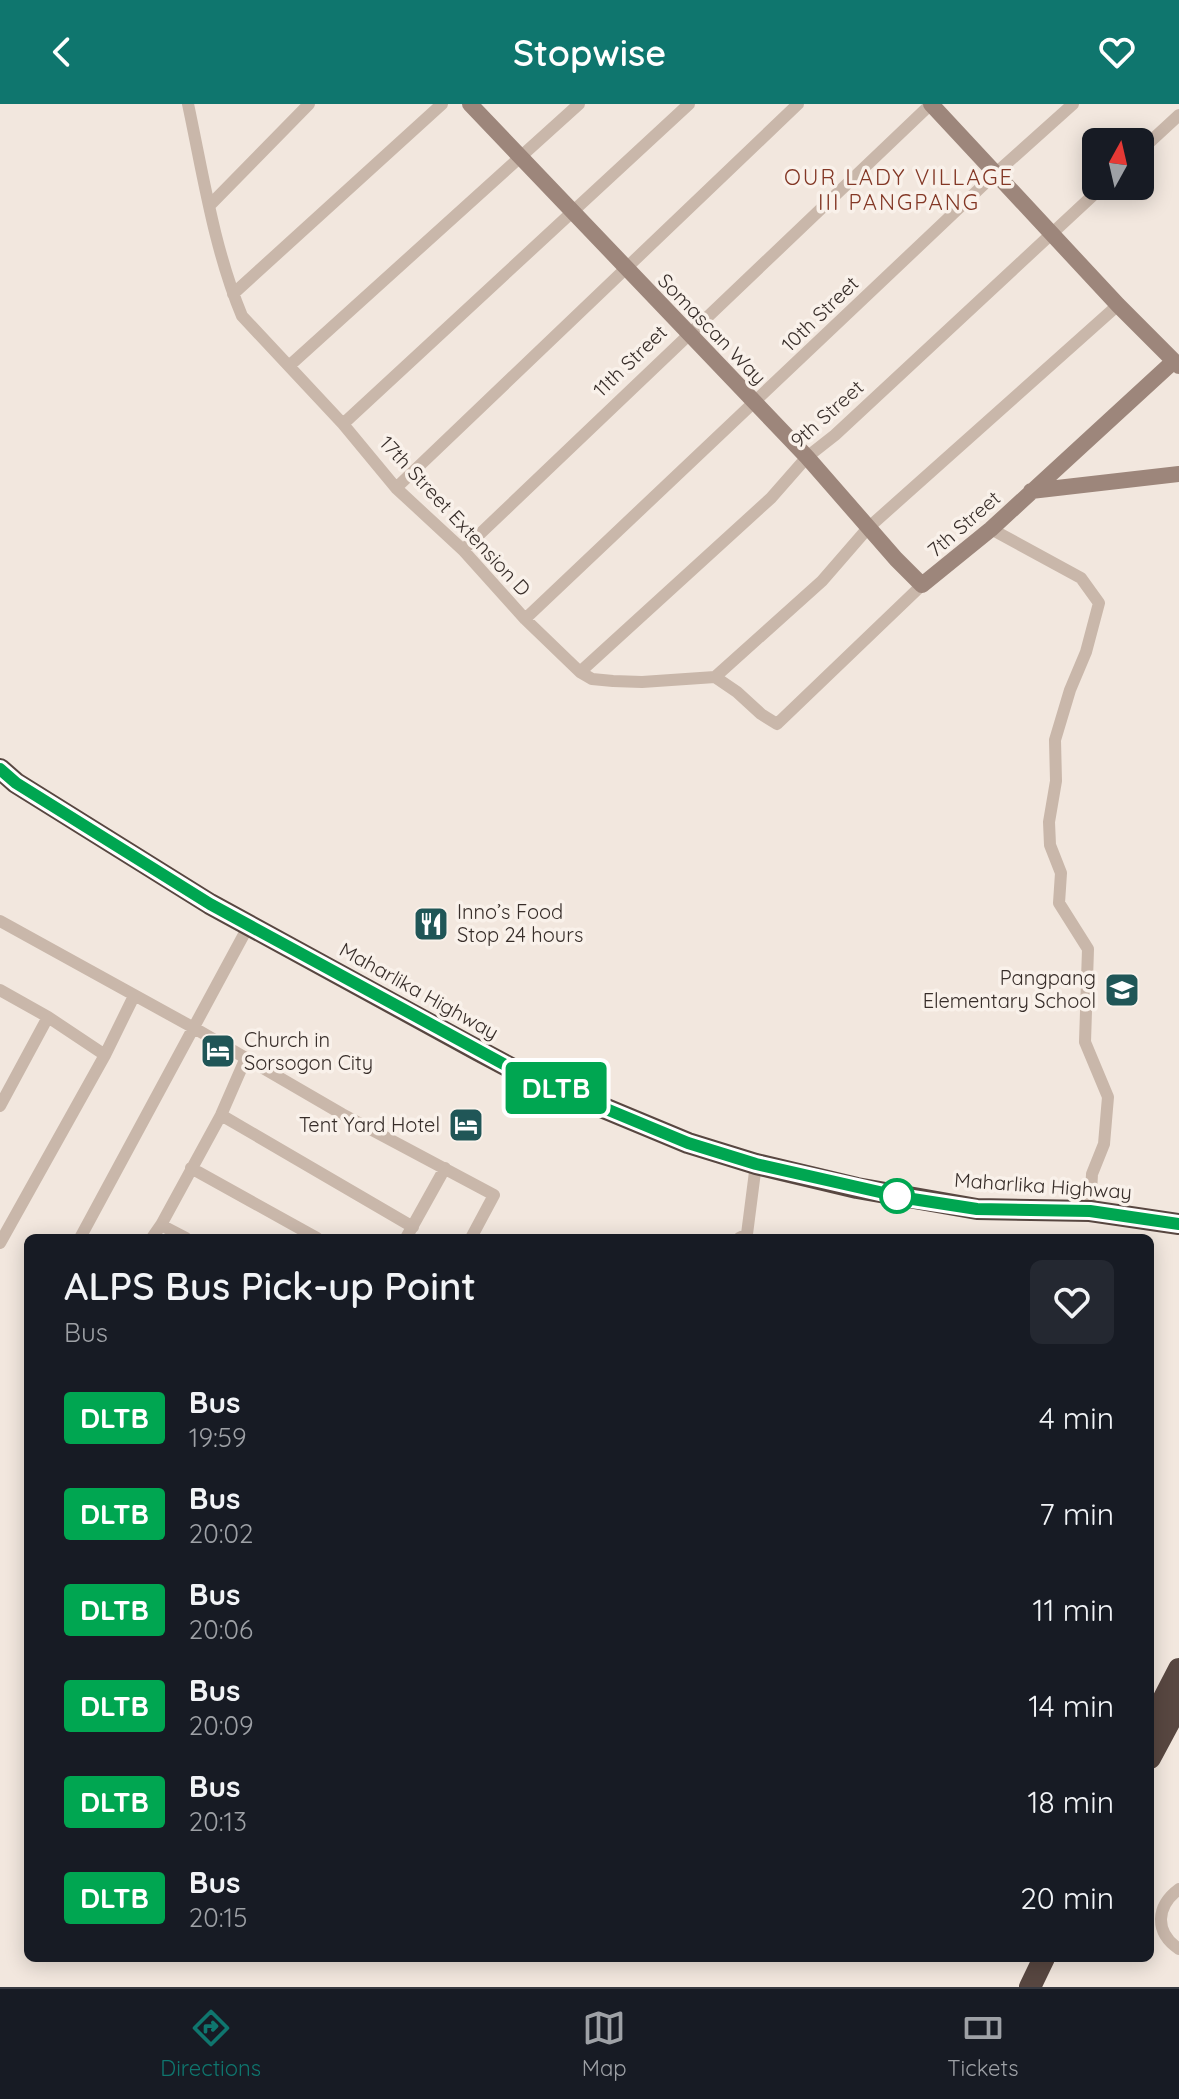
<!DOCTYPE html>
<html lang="en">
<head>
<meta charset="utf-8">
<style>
  body { margin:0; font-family:Quicksand,sans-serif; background:#242831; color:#f1f3f6; height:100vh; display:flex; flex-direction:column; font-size:30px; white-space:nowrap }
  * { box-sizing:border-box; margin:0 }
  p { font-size:26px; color:#9ea1a6 }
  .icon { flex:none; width:44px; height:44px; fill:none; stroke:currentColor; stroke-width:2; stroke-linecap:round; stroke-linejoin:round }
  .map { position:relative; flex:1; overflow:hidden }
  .drawer { position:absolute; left:24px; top:1130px; width:1130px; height:728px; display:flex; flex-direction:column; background:#171b24; border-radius:12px; box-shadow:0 4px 20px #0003 }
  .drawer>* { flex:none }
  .badge { padding:0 16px; border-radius:6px; font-size:28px; line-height:52px }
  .needle { width:52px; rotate:8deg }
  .buttons { position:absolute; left:1082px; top:24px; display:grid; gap:16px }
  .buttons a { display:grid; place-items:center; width:72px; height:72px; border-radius:12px; background:#171b24; box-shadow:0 4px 20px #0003; font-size:40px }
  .map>.badge { position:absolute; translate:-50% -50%; box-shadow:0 0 0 4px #fff }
  .round { display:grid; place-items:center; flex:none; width:84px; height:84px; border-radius:12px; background:#242831 }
  .summary { display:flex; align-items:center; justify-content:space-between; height:136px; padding:0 40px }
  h1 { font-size:38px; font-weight:600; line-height:60px }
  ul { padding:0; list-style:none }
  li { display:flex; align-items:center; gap:24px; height:96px; padding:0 40px }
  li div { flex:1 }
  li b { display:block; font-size:30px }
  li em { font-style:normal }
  li .badge { min-width:88px; font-weight:700; text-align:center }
  header { display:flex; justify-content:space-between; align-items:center; height:104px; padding:0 40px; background:#0f766e; color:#fff; font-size:36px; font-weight:600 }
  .tab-bar { display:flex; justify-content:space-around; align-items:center; height:112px; border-top:2px solid #363941; background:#171b24; font-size:22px; color:#9ea1a6 }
  .tab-bar a { display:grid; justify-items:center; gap:4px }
  .tab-bar .on { color:#0f766e }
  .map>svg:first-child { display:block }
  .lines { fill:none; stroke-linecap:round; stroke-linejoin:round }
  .street { stroke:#c9b7aa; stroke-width:12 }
  .secondary { stroke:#9d867b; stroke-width:16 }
  .highway { stroke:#584741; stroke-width:22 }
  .line-casing { stroke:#fff; stroke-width:18 }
  .line { stroke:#00a651; stroke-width:12 }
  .stop-dot { fill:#fff; stroke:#00a651; stroke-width:4 }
  .labels { text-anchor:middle; stroke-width:7; stroke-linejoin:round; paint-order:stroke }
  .street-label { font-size:20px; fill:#372d29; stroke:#f9f1ea }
  .poi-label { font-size:20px; fill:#372d29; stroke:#f9f1ea; text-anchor:start }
  .neighbourhood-label { font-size:22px; letter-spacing:2px; fill:#833725; stroke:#f9f1ea }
</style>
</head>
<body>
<header><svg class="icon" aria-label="back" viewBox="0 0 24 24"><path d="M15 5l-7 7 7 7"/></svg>Stopwise<svg class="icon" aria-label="heart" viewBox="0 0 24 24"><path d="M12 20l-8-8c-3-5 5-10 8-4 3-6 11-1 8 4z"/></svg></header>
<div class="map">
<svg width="1179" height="1883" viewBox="0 0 1179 1883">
  <rect width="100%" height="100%" fill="#f2e7de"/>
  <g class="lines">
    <!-- street -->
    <path class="street" d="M188 0C203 70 214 145 242 212L343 320 396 384 463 446 525 515 580 568 592 575 613 577 642 578 715 573 737 588 761 610 777 620 922 481
      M1140 47 1179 11
      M210 101 309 0
      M233 190 442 0
      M289 262 579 0
      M343 320 689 0
      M396 384 798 0
      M991 425 1081 474 1099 499 1086 548 1070 586 1055 636 1056 677 1049 718 1050 741 1061 769 1059 799 1088 845 1085 938 1108 993 1104 1040 1092 1070 1090 1107
      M463 446 931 0
      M525 515 996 69 1073 0
      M580 568 771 394 807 353 835 331 1103 82
      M715 573 822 477 868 424 1118 201
      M0 817 194 924 342 1010 494 1091 471 1134
      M0 886 48 913 105 951
      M0 1002 48 913
      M221 1011 413 1123
      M191 1064 317 1134
      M161 1121 221 1011 245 956
      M80 1134 249 821
      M152 1134 161 1121 186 1134
      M406 1134 445 1064
      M739 1134 747 1130 756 1060
      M0 1139 105 951 134 892
      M1179 1785C1156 1802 1154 1828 1179 1845"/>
    <!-- secondary -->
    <path class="secondary" d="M470 0 807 353 896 455 922 481 991 425 1174 257
      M931 0 1118 201 1179 262
      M1031 387 1179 370"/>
    <!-- highway -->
    <path class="highway" d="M0 665 16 679 210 800 479 947 522 970 688 1039 756 1060 857 1084 977 1105 1090 1107 1179 1120
      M1150 1621 1179 1565
      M1150 1654 1179 1600
      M1030 1883 1044 1854"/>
  </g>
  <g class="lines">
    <defs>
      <path id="line" d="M0 665 16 679 210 800 522 970 688 1039 756 1060 906 1094 977 1105 1090 1107 1179 1120"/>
    </defs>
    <!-- line casing -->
    <use href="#line" class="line-casing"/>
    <!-- line -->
    <use href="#line" class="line"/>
  </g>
  <!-- icons -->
  <defs>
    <symbol id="restaurant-square" viewBox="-11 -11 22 22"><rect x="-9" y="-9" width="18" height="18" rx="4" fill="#205657" stroke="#f9f1ea"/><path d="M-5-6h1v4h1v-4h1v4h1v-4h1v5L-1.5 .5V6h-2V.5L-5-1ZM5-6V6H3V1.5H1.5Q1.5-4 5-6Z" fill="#fff"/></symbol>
    <symbol id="school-square" viewBox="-11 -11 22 22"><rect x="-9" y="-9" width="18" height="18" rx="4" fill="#205657" stroke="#f9f1ea"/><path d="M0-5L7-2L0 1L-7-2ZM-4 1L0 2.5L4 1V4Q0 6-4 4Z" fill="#fff"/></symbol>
    <symbol id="hotel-square" viewBox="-11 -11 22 22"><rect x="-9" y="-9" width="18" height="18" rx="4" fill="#205657" stroke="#f9f1ea"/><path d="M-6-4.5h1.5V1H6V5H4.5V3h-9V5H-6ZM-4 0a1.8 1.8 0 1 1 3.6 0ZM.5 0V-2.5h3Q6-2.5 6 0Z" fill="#fff"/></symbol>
  </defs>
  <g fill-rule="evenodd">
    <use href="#restaurant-square" x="411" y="800" width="40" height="40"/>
    <use href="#school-square" x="1102" y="866" width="40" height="40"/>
    <use href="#hotel-square" x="198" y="927" width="40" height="40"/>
    <use href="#hotel-square" x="446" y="1001" width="40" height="40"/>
  </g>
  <!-- markers -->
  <circle class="stop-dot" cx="897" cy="1092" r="16"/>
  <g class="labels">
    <!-- street labels -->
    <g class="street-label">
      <text transform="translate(820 210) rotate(-44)" y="7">10th Street</text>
      <text transform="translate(712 225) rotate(46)" y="7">Somascan Way</text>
      <text transform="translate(630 257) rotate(-44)" y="7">11th Street</text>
      <text transform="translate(827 310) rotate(-42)" y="7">9th Street</text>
      <text transform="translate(455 412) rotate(47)" y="7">17th Street Extension D</text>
      <text transform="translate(964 420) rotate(-41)" y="7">7th Street</text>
      <text transform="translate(419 887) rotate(29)" y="7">Maharlika Highway</text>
      <text transform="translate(1043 1082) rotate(4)" y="7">Maharlika Highway</text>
    </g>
    <!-- poi labels -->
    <g class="poi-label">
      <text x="457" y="815">Inno’s Food<tspan x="457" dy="23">Stop 24 hours</tspan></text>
      <text x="1096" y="881" text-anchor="end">Pangpang<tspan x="1096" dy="23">Elementary School</tspan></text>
      <text x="244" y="943">Church in<tspan x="244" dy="23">Sorsogon City</tspan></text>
      <text x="440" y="1028" text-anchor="end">Tent Yard Hotel</text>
    </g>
    <!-- neighbourhood labels -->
    <g class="neighbourhood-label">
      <text x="899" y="81">OUR LADY VILLAGE<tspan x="899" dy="25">III PANGPANG</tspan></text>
    </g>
  </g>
</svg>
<div class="buttons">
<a><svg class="needle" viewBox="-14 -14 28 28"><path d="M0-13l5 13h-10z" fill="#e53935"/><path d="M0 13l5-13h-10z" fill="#9ea1a6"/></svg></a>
</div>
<b class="badge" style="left:556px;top:984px;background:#00a651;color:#fff">DLTB</b>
<section class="drawer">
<div class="summary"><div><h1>ALPS Bus Pick-up Point</h1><p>Bus</p></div><a class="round"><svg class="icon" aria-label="heart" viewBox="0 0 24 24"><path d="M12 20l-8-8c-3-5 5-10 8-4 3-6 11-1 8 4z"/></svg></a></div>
<ul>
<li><span class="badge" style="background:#00a651;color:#fff">DLTB</span><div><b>Bus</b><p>19:59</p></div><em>4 min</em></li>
<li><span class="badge" style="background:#00a651;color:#fff">DLTB</span><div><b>Bus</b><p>20:02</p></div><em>7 min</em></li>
<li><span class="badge" style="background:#00a651;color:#fff">DLTB</span><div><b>Bus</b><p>20:06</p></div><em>11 min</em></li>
<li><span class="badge" style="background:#00a651;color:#fff">DLTB</span><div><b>Bus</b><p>20:09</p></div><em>14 min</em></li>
<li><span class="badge" style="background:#00a651;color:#fff">DLTB</span><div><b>Bus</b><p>20:13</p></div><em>18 min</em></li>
<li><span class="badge" style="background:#00a651;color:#fff">DLTB</span><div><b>Bus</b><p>20:15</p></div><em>20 min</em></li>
</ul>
</section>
</div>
<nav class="tab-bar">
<a class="on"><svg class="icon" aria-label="directions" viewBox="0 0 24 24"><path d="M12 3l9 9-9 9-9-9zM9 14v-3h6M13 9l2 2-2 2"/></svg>Directions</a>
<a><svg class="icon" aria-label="map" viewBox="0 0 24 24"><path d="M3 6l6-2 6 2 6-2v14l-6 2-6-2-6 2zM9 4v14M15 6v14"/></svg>Map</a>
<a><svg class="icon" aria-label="tickets" viewBox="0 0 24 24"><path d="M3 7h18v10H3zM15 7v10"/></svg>Tickets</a>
</nav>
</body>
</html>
